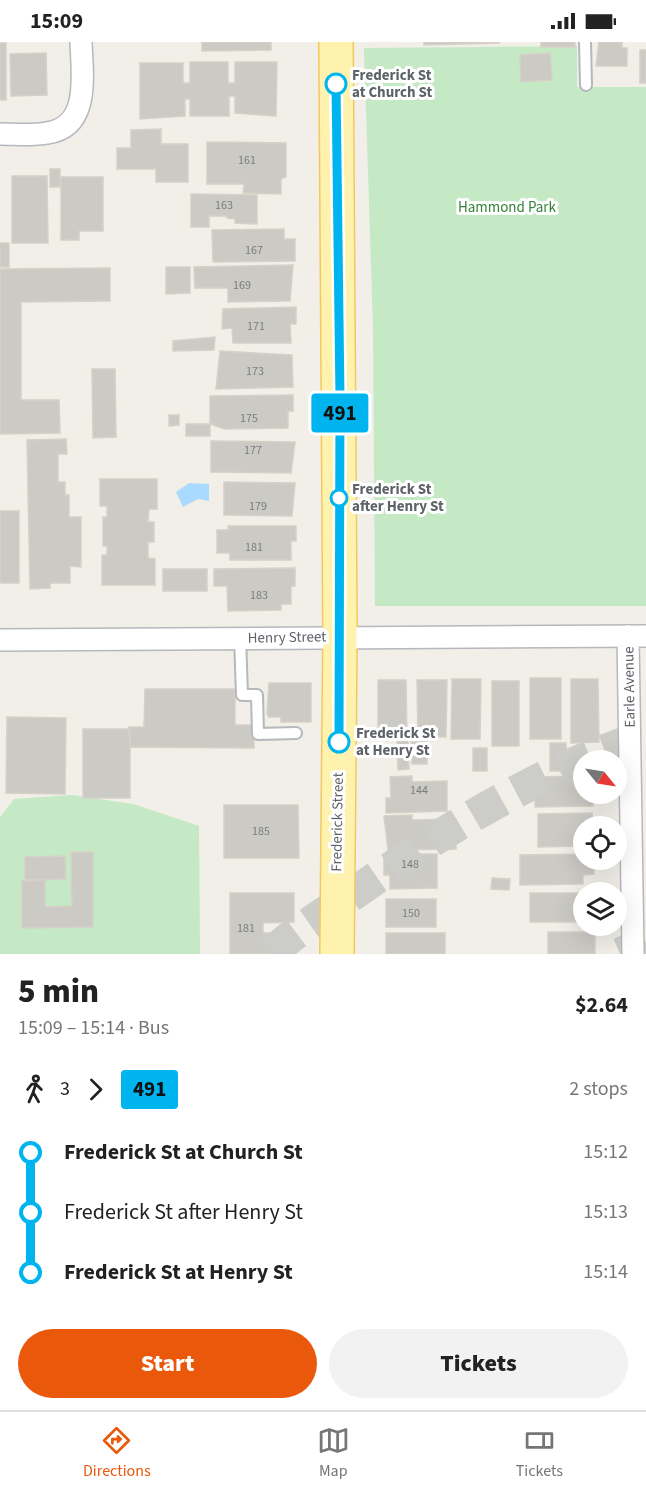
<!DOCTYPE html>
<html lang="en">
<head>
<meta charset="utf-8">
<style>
  body { margin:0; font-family:"Source Sans 3",sans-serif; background:#f2f2f2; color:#222; height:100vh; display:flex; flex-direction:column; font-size:22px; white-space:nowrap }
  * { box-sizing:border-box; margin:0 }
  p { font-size:20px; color:#767676 }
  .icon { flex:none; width:33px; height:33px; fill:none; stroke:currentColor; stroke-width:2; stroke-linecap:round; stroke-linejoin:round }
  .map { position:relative; height:912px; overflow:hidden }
  .sheet { display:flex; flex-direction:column; background:#fff; flex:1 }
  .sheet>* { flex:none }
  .badge { padding:0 12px; border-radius:4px; font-size:21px; line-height:39px }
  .needle { width:39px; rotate:120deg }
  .tools { position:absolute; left:573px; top:708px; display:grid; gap:12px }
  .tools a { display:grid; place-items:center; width:54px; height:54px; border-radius:50%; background:#fff; box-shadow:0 6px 24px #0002; font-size:30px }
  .map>.badge { position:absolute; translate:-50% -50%; box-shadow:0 0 0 3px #fff }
  .legs { display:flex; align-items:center; gap:9px; height:66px; padding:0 18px; font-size:20px }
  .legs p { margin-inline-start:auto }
  .head { display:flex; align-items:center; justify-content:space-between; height:102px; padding:0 18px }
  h1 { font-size:33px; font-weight:800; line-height:45px }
  .primary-button { display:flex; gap:12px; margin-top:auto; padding:12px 18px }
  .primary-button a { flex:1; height:69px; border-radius:36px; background:#ea580c; color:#fff; font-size:24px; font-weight:800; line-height:69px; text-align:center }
  .primary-button a+a { background:#f2f2f2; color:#222 }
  ul { padding:0 18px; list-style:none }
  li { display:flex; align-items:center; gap:21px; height:60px; font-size:22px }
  li i { display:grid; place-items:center; width:9px; height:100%; margin:0 8px; background:currentColor }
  li i::after { content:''; width:15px; height:15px; margin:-8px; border:4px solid; border-radius:50%; background:#fff }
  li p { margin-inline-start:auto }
  li:first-child i { background:linear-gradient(#0000 50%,currentColor 0) }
  li:last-child i { background:linear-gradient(currentColor 50%,#0000 0) }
  .status { display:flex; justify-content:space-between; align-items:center; height:42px; padding:0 30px; background:#fff; direction:ltr }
  .status svg { height:16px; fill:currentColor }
  .tabs { display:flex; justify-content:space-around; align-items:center; height:84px; border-top:2px solid #e0e0e0; background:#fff; font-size:16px; color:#767676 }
  .tabs a { display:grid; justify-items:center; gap:3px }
  .tabs .selected { color:#ea580c }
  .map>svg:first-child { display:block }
  .green { fill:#c5e8c5 }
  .water { fill:#aadaff }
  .building { fill:#cccac5; stroke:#d6d1c6; stroke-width:1.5 }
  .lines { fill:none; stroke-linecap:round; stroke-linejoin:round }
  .highway-tunnel { stroke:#ccccc8; stroke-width:33; stroke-dasharray:33 16; stroke-linecap:butt }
  .lane-casing { stroke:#b5b8bc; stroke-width:14 }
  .street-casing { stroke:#b5b8bc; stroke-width:24 }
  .primary-casing { stroke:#f2c960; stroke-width:36 }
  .lane { stroke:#fff; stroke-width:10 }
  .street { stroke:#fff; stroke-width:21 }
  .primary { stroke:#fff2af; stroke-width:33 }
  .line-1-casing { stroke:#fff; stroke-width:14 }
  .line-1 { stroke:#00b5ef; stroke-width:9 }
  .stop-1-dot { fill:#fff; stroke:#00b5ef; stroke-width:3 }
  .labels { text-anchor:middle; stroke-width:6; stroke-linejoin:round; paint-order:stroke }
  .number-label { font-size:12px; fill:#7a7d7f }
  .stop-label { font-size:15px; font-weight:bold; fill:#5f6368; stroke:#fff; text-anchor:start }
  .park-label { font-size:15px; fill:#348238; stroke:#fff }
  .street-label { font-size:15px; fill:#5f6368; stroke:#fff }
</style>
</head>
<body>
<div class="status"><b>15:09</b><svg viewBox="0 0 49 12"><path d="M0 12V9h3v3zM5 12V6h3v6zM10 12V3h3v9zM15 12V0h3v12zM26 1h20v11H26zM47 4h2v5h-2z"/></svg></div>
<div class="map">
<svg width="646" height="912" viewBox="0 0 646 912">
  <rect width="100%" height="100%" fill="#f1efe8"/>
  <!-- green -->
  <path class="green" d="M577 4V45H646V564H375L373 285 364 6Z
    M72 753 133 762 199 784 200 912H0V775L14 757Z"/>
  <!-- water -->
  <path class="water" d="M189 441 209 442V459L198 457 183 465 176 450Z"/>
  <!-- building -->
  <path class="building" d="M202 0H271V8L202 9Z
    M424 0H499V1L424 3Z
    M541 0H575V5H541Z
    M599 0H622V6H627V24H596Z
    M0 1H6V58H0Z
    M640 8H646V41H640Z
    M46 11 47 53 11 54 10 12Z
    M550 11 552 38 521 40 520 13Z
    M190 20H228V41H235V20H277L276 74 235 71V54H229V74H190V57H185V74L140 77V21H183V41H190Z
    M161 87V102H188V140H156V127H117V106H131V88Z
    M207 100 286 101V135L281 137V152L243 151 244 142H207Z
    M50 127H60V145H50Z
    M12 134H47L48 201H12Z
    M61 135H103V189H79V198H61Z
    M191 152 257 153V182L235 181V177L227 176V174H209V185H191Z
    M284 187V197H295V219L213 220 212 188Z
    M0 201H9V225H0Z
    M293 223 290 259 228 260V246H195L194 225Z
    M166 225H190V251L166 252Z
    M110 226V259L21 260V358H59L60 391 0 392V227Z
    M296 265V282H290L291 301H233L232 286 222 287 223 267Z
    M215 295 214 308 173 309V299Z
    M220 309 292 313 293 345 216 347Z
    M92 327H115L116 395 93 396Z
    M293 353V369H288V386L225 387 210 382V354Z
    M169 373H179V383L169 384Z
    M186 382H210V394H186Z
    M66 397 67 412H58V440H65V453H69V475H81V525L70 524V541H50V546L30 547 27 398Z
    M211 399 295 400 291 431 211 430Z
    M100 437H157V467H149L148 480H154V500H148V516L155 517V543H102V513H107V504H103V475H107V464H100Z
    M224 440 295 441 292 474 224 473Z
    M0 469H19V541H0Z
    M228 484H296V499H291V518H230V511H217V488H229Z
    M295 526V544H291V562H281V568L228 569 227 544H214V527Z
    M163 527H207V549H163Z
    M530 636H561V697H530Z
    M452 637H481L480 697H451Z
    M571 637H598L599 700 571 701Z
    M378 638H406L407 697H388V693L378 694Z
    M417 638H447L446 695H418Z
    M492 639H519V704H492Z
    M269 641H311V680H281V675H269L267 672Z
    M145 647H235V683H254V706L130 705 129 685H144Z
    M7 675 66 676 65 752 6 751Z
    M83 687H130V756H83Z
    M408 698 409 727 398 728 397 699Z
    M411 700H427V722H412Z
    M550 701H566L567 729H550Z
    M473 706H487V729H473Z
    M584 718V730H568V719L597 718Z
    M412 734V740L447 739V769L386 771V756H391L390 735Z
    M584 734V752H593V764L535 765V735Z
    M224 763H298L299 816H224Z
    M592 771 593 784H584V804L538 805V772Z
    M412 773V778L456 777V807L388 808 384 774Z
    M71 810H93V885L22 886V839L45 838V865L72 864Z
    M384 812H437V846L390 847V833H384Z
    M584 812V818H594V832L583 833V842L520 843V813Z
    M65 814 66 837 25 838V815Z
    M492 836 510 837 509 848 491 847Z
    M230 851H294V880L263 881V891H293V912H230Z
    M530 851H584L582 880H530Z
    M386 857H436V885H386Z
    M548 890H595V912H548Z
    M386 891H445V912H386Z"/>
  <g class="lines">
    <!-- highway-tunnel -->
    <path class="highway-tunnel" d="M271 912C296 888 327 870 356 850 446 787 540 728 646 694
      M620 912 646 901"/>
    <defs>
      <path id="lane" d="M585 0 586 43
        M240 595 242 653H257L258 692 296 691"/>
      <path id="street" d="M0 92C15 92 32 94 47 91 91 85 82 32 81 0
        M628 594 633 912
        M0 598 646 594"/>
      <path id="primary" d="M336 0 340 594 337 912"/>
    </defs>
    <!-- lane casing -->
    <use href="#lane" class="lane-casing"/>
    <!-- street casing -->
    <use href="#street" class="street-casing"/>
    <!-- primary casing -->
    <use href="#primary" class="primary-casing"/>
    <!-- lane -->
    <use href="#lane" class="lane"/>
    <!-- street -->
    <use href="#street" class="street"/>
    <!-- primary -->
    <use href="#primary" class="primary"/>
  </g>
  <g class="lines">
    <defs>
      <path id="line-1" d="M336 42 340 356 339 700"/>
    </defs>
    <!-- line-1 casing -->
    <use href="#line-1" class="line-1-casing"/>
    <!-- line-1 -->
    <use href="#line-1" class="line-1"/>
  </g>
  <!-- markers -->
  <g class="stop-1-dot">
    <circle cx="336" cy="42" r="10"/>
    <circle cx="339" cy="456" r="8"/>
    <circle cx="339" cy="700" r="10"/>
  </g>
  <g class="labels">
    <!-- number labels -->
    <g class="number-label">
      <text x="247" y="122">161</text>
      <text x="224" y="167">163</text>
      <text x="254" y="212">167</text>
      <text x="242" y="247">169</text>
      <text x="256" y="288">171</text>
      <text x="255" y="333">173</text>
      <text x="249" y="380">175</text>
      <text x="253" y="412">177</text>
      <text x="258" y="468">179</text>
      <text x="254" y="509">181</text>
      <text x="259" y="557">183</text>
      <text x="419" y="752">144</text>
      <text x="261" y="793">185</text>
      <text x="410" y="826">148</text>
      <text x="411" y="875">150</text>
      <text x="246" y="890">181</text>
    </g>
    <!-- stop labels -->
    <g class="stop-label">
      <text x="352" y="38">Frederick St<tspan x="352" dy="17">at Church St</tspan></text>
      <text x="352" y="452">Frederick St<tspan x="352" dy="17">after Henry St</tspan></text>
      <text x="356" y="696">Frederick St<tspan x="356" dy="17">at Henry St</tspan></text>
    </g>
    <!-- park labels -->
    <g class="park-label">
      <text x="507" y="170">Hammond Park</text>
    </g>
    <!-- street labels -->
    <g class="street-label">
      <text transform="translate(287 595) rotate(-1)" y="5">Henry Street</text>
      <text transform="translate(629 645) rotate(-91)" y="5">Earle Avenue</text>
      <text transform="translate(337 780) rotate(-89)" y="5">Frederick Street</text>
    </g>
  </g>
</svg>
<div class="tools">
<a><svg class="needle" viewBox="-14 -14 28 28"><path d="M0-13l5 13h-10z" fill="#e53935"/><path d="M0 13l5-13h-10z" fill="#767676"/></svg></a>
<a><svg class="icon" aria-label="locate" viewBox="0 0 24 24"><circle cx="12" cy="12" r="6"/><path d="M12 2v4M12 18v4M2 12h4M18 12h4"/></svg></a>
<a><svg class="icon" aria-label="layers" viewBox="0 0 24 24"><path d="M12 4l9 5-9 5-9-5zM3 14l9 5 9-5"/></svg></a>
</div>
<b class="badge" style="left:340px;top:371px;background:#00b5ef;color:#111">491</b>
</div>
<section class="sheet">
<div class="head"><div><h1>5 min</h1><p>15:09 – 15:14 · Bus</p></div><b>$2.64</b></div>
<div class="legs"><svg class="icon" aria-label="walk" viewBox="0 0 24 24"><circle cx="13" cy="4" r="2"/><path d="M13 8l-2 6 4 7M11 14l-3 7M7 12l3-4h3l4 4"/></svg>3<svg class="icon" aria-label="forward" viewBox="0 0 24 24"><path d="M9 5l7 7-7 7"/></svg><b class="badge" style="background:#00b5ef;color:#111">491</b><p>2 stops</p></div>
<ul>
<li><i style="color:#00b5ef"></i><b>Frederick St at Church St</b><p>15:12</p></li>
<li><i style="color:#00b5ef"></i><span>Frederick St after Henry St</span><p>15:13</p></li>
<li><i style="color:#00b5ef"></i><b>Frederick St at Henry St</b><p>15:14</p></li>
</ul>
<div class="primary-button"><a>Start</a><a>Tickets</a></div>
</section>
<nav class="tabs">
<a class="selected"><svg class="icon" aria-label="directions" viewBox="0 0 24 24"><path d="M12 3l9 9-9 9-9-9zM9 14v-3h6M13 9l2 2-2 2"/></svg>Directions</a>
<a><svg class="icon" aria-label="map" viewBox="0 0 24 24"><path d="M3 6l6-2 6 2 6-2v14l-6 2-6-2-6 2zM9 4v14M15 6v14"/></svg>Map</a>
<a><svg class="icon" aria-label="tickets" viewBox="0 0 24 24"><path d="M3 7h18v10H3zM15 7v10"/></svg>Tickets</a>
</nav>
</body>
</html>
